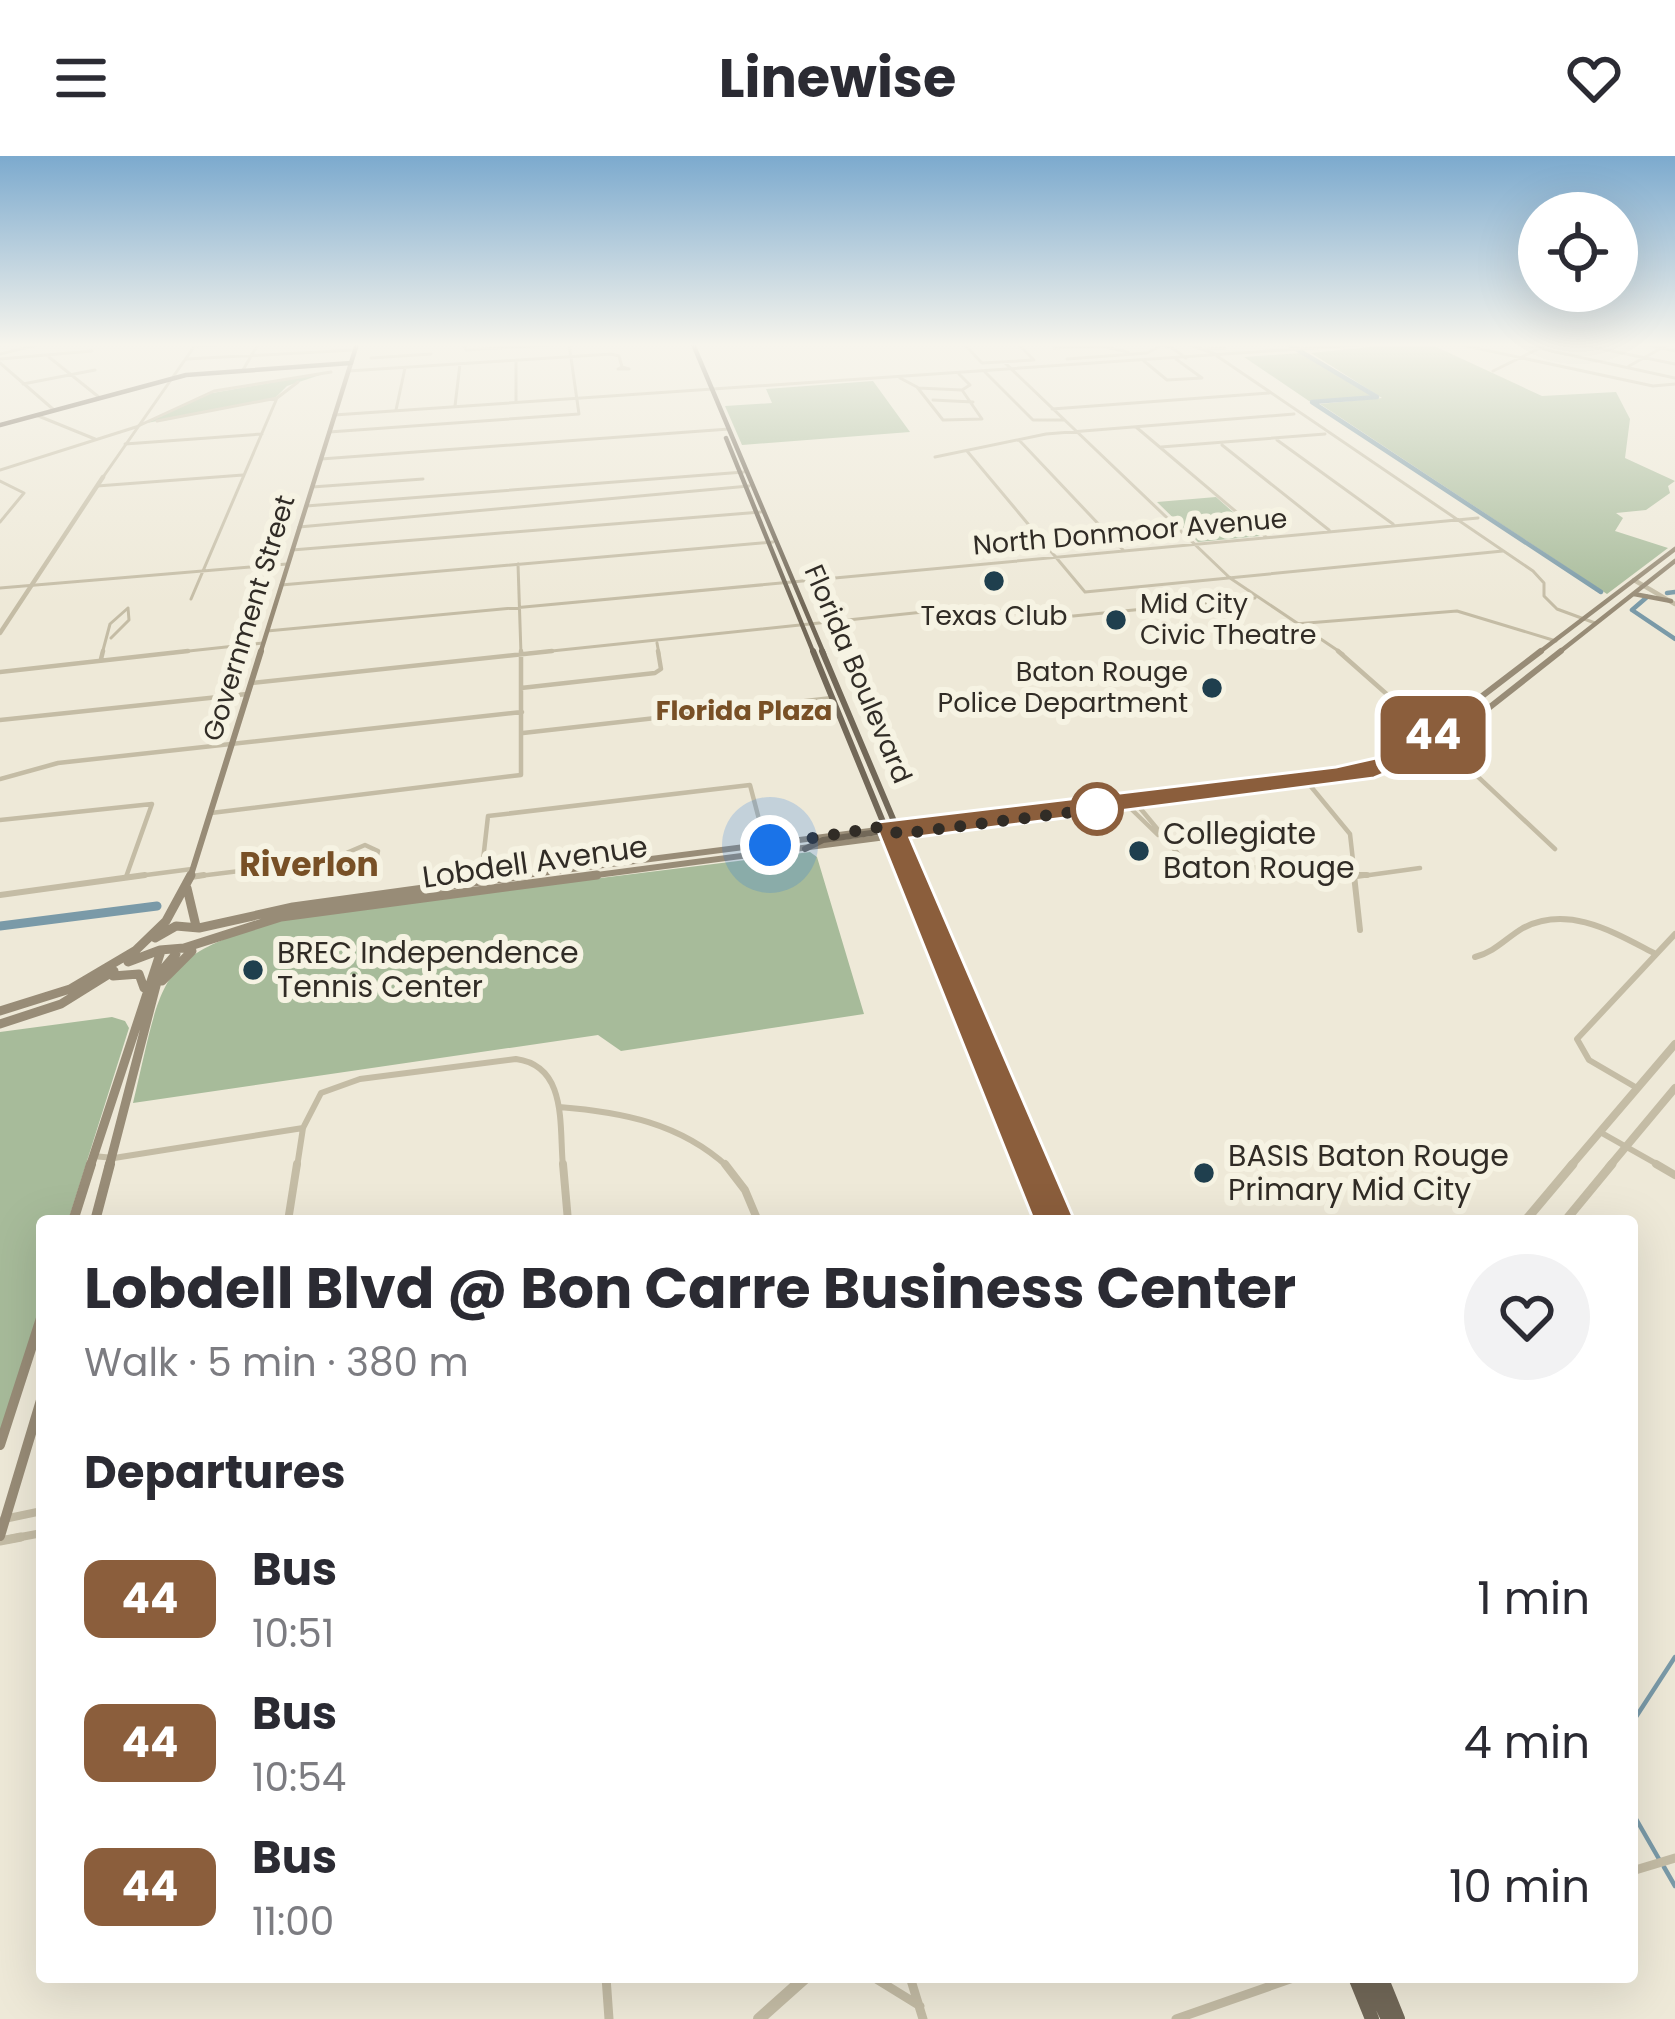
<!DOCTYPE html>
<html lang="en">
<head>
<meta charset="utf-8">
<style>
  body { margin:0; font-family:Poppins,sans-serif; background:#f2f2f3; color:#2b2b33; height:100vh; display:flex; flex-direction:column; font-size:45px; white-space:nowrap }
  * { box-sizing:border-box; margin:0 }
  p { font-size:39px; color:#7c7c81 }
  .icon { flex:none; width:66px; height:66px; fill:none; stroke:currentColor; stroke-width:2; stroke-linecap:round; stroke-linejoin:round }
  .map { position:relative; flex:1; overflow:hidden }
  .sheet { position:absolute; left:36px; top:1059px; width:1602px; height:768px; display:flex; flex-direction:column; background:#fff; border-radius:12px; box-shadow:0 12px 48px #0002 }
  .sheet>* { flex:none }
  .badge { padding:0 24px; border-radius:18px; font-size:42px; line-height:78px }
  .controls { position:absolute; left:1518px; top:36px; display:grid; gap:24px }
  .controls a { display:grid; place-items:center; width:120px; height:120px; border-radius:50%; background:#fff; box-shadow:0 12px 48px #0002; font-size:60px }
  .you { position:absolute; width:60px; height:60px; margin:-30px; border:9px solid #fff; border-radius:50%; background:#1a73e8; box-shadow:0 0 0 18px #1a73e833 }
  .map>.badge { position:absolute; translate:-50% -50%; box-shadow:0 0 0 6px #fff }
  h2 { padding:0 48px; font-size:45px; line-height:108px }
  .round { display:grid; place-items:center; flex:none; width:126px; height:126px; border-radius:63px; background:#f2f2f3 }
  .overview { display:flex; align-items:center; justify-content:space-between; height:204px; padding:0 48px }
  h1 { font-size:57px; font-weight:700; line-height:90px }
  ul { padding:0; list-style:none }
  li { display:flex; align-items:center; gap:36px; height:144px; padding:0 48px }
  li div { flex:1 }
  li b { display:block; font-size:45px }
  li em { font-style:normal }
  li .badge { min-width:132px; font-weight:700; text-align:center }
  header { display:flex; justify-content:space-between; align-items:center; height:156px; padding:0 48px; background:#fff; font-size:54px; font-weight:700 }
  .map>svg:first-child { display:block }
  .green { fill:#a7bb9a }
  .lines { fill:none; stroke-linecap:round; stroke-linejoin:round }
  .stream { stroke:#7a9aa8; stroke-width:4.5 }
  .canal-far1 { stroke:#7a9aa8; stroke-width:4.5 }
  .canal { stroke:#7a9aa8; stroke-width:9 }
  .minor-far4 { stroke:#c4bca5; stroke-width:3 }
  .minor-far3 { stroke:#c4bca5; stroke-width:4.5 }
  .minor-far2 { stroke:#c4bca5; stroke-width:6 }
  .minor-far1 { stroke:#c4bca5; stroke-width:8 }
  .minor { stroke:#c4bca5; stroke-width:9 }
  .tertiary-far4 { stroke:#c4bca5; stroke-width:3 }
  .tertiary-far3 { stroke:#c4bca5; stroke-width:4.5 }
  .tertiary-far2 { stroke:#c4bca5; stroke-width:8 }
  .tertiary-far1 { stroke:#c4bca5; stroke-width:9 }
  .tertiary { stroke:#c4bca5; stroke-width:12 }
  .secondary-far3 { stroke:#988c77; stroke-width:4.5 }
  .secondary-far2 { stroke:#988c77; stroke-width:6 }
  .secondary-far1 { stroke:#988c77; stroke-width:9 }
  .secondary { stroke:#988c77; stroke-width:10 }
  .primary-far4 { stroke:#726858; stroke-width:4.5 }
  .primary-far3 { stroke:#726858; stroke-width:6 }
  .primary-far2 { stroke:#726858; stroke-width:9 }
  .primary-far1 { stroke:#726858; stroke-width:10 }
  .primary { stroke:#726858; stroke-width:14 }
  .line { fill:#8b5e3c; stroke:#fff; stroke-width:3 }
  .walk { stroke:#312c26; stroke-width:12; stroke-dasharray:0 21.6 }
  .poi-dot { fill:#1f3f4e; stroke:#f6f3e3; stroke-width:4.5 }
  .stop-dot { fill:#fff; stroke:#8b5e3c; stroke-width:6 }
  .labels { text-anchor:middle; stroke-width:12; stroke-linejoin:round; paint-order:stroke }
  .far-street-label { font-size:27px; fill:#312c26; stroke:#f6f3e3 }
  .far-poi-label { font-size:27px; fill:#312c26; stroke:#f6f3e3; text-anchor:start }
  .far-neighbourhood-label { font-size:27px; font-weight:bold; fill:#785026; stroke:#f6f3e3 }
  .poi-label { font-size:30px; fill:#312c26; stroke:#f6f3e3; text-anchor:start }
  .street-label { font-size:30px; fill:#312c26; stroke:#f6f3e3 }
  .neighbourhood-label { font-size:33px; font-weight:bold; fill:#785026; stroke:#f6f3e3 }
</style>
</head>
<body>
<header><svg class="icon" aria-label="menu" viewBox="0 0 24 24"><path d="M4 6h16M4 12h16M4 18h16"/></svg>Linewise<svg class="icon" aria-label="heart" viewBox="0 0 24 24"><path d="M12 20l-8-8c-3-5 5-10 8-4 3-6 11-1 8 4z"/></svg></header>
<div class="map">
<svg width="1675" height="1863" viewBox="0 0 1675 1863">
  <rect width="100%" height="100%" fill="#eee9d8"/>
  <!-- green -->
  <path class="green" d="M1399 188H1430L1542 240 1616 236 1630 263 1625 302 1675 325 1668 330 1670 337 1646 354 1616 357 1623 362 1615 375 1668 392 1607 438 1320 248 1382 242 1311 197Z
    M1301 197 1374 240 1309 245 1244 201Z
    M326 217 287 230 275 242 147 267 207 238Z
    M873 225 910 276 742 289 725 250 772 247 766 233Z
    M1216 341 1260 380 1198 386 1157 346Z
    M810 696 817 701 864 858 621 895 598 879 133 947C165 812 155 800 295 760Z
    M112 861 125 865 129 872 68 1065H42V1147L0 1280V876Z"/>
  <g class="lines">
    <!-- stream -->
    <path class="stream" d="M1632 1567 1675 1501
      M1632 1656 1659 1703
      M1664 1711 1675 1730"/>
    <!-- canal-far1 -->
    <path class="canal-far1" d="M1288 188 1377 241 1312 246 1601 436
      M1667 437 1675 436
      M1647 441 1632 454 1675 483"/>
    <!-- canal -->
    <path class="canal" d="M0 770 157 750"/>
    <!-- minor-far4 -->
    <path class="minor-far4" d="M464 188 466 194 563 188
      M964 188 982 207 1034 204 1018 188
      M1155 188 1171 191 1186 202
      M1187 188 1215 198
      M1457 188 1653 230 1675 228
      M1519 188 1675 222
      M1578 188 1675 208
      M357 189 375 188
      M195 190 233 188
      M1054 192 1101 190 1128 196
      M1206 193 1225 192
      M1217 200 1533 415 1544 427V440L1557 453 1595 467
      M49 201 100 242
      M371 202 431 198
      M0 203 92 195
      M186 203 355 194
      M1067 203 1147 197 1162 189
      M516 204V246
      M1144 205 1167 224 1202 222 1176 203
      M1004 206 1230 422 1343 498
      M0 207 54 254
      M1629 210 1669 188
      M622 211 629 213H618Z
      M243 214 258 188
      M348 215 611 198 619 200 622 211
      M1493 215 1548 188
      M985 216 1033 264H1063
      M900 222 917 231 902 223
      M23 228 95 214
      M917 231 943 264 982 263 962 234 970 229 959 218
      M918 232 962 234
      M933 244 973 246
      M455 250 460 208
      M1052 253 1269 237
      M396 254 405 212
      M36 259 95 283
      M157 265 277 242
      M1136 271 1266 381
      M329 276 579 258 569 188
      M1019 284 1124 395
      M1277 284 1393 368
      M125 288 262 278
      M1222 289 1329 374
      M1161 291 1325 278
      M967 295 1085 436 1503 395
      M935 301 1046 278 1294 258
      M321 303 729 273
      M0 314 136 271 214 235 331 216
      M0 325 24 337 0 366
      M97 330 243 319
      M312 331 423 323
      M306 350 744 316
      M299 371 749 330
      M292 394 761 356
      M518 408 521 498
      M281 429 773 386
      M0 432 287 408
      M191 443 277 242 298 226
      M1295 468 1457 455 1556 485
      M267 475 1478 362
      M111 482 129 464 128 452
      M657 487 659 498
      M102 498 110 468 128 452
      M161 498 263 487
      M523 498 971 451 1053 462 1255 442"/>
    <!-- minor-far3 -->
    <path class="minor-far3" d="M1338 495 1433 579
      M101 503 103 495
      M0 516 188 495
      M251 527 552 495
      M521 532 655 517 661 513 658 495
      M0 564 247 538
      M523 577 832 542
      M1443 588 1555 693
      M0 623 58 607 522 556
      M1308 627 1350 678 1355 722
      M1130 640 1194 717 1260 711 1355 721 1420 712
      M1125 647 1158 679
      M211 657 521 619V495
      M0 664 152 648 126 721
      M365 689 378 695 376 704 363 711 330 704Z
      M191 721 330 704
      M123 722 192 713
      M481 722 488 660 750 629 766 690"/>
    <!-- minor-far2 -->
    <path class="minor-far2" d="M1340 719H1367
      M1354 719 1360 774
      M191 721 204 719
      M0 739 145 719
      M1475 801C1495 796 1506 782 1523 772 1569 748 1615 777 1656 798
      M1637 932 1589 904 1577 883 1675 778
      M559 951C622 956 680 967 728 1011
      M1600 976 1662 1011
      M93 1000 114 1002 303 972
      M297 1011 303 972 321 937 360 923 516 903C568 910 559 970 563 1011"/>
    <!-- minor-far1 -->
    <path class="minor-far1" d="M563 1008 568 1065
      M725 1008 745 1034 758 1065
      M1656 1008 1675 1019
      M288 1065 297 1008
      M4 1363 42 1355
      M5 1384 42 1377"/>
    <!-- minor -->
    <path class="minor" d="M0 1385 21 1381
      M1632 1715 1675 1702
      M606 1821 609 1863
      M873 1821 920 1850
      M910 1821 923 1863
      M1176 1863 1296 1821"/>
    <!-- tertiary-far4 -->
    <path class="tertiary-far4" d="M1643 188 1675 195
      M0 198 41 188
      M334 259 1372 188
      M101 324 196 188"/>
    <!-- tertiary-far3 -->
    <path class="tertiary-far3" d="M1634 424 1675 448
      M0 477 103 321"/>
    <!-- tertiary-far2 -->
    <path class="tertiary-far2" d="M1570 1011 1675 888
      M1609 1011 1675 932"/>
    <!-- tertiary-far1 -->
    <path class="tertiary-far1" d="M1525 1065 1573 1008
      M1565 1065 1612 1008"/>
    <!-- tertiary -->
    <path class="tertiary" d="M759 1863 806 1821"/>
    <!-- secondary-far3 -->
    <path class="secondary-far3" d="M1634 438 1671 445
      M260 498 351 207
      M1537 498 1675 393
      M1557 498 1675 405"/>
    <!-- secondary-far2 -->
    <path class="secondary-far2" d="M190 722 261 495
      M502 722 1362 612 1426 583 1541 495
      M574 722 1374 617 1443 588 1561 495"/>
    <!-- secondary-far1 -->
    <path class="secondary-far1" d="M187 732 196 770
      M199 772 293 751 524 719
      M155 782 176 770 199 772
      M136 794 166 765 191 719
      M160 794 184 792 281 761 597 719
      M128 806 160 794
      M113 820 139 818 144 832
      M162 825 192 795
      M0 855 70 833 136 794
      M0 868 61 848 114 815
      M90 1011 161 795
      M109 1011 159 818 176 798"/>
    <!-- secondary -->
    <path class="secondary" d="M73 1065 91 1008
      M95 1065 110 1008
      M0 1289 42 1159
      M0 1380 42 1241"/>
    <!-- primary-far4 -->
    <path class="primary-far4" d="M693 188 824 498
      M0 269 186 219 351 207 357 188
      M726 282 814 498"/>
    <!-- primary-far3 -->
    <path class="primary-far3" d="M813 495 906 722
      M822 495 918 722
      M805 693 823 684 892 674"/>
    <!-- primary-far2 -->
    <path class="primary-far2" d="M905 719 1024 1011
      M917 719 1039 1011"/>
    <!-- primary-far1 -->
    <path class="primary-far1" d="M1023 1008 1046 1065
      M1038 1008 1062 1065"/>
    <!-- primary -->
    <path class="primary" d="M1355 1821 1372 1863
      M1368 1821 1388 1863
      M1381 1821 1398 1863"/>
  </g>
  <!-- sky -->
  <linearGradient id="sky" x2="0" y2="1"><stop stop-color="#7caace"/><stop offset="0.42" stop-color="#f7f5ed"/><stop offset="1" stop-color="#f7f5ed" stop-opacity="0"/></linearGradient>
  <rect width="1675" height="449" fill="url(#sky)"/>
  <!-- line -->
  <path class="line" d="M1433 573 1449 584V591L1374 622 910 682 1075 1065 1062 1076 1037 1073 876 670 878 666 1336 611 1380 601Z"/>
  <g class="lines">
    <!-- walk -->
    <path class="walk" d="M770 689 885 670 899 678 1097 653"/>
  </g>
  <!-- markers -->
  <g class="poi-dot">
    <circle cx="994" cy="425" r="12"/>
    <circle cx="1116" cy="464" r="12"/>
    <circle cx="1212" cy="532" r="12"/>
    <circle cx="1139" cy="695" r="12"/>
    <circle cx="253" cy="814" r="12"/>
    <circle cx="1204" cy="1017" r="12"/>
  </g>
  <circle class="stop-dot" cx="1097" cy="653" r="24"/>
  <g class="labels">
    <!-- far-street labels -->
    <g class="far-street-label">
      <text transform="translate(1130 376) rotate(-5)" y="9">North Donmoor Avenue</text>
      <text transform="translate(249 462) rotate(-73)" y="9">Government Street</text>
      <text transform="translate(858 518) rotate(67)" y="9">Florida Boulevard</text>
    </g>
    <!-- far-poi labels -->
    <g class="far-poi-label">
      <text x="1140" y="457">Mid City<tspan x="1140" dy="31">Civic Theatre</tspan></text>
      <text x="994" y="469" text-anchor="middle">Texas Club</text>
      <text x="1188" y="525" text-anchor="end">Baton Rouge<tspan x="1188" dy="31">Police Department</tspan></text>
    </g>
    <!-- far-neighbourhood labels -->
    <g class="far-neighbourhood-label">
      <text x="744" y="564">Florida Plaza</text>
    </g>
    <!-- poi labels -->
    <g class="poi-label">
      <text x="1163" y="688">Collegiate<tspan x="1163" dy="34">Baton Rouge</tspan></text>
      <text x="277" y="807">BREC Independence<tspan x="277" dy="34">Tennis Center</tspan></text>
      <text x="1228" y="1010">BASIS Baton Rouge<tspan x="1228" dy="34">Primary Mid City</tspan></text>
    </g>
    <!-- street labels -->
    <g class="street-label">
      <text transform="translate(535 706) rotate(-8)" y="10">Lobdell Avenue</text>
    </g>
    <!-- neighbourhood labels -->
    <g class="neighbourhood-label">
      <text x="309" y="720">Riverlon</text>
    </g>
  </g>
</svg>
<div class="controls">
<a><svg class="icon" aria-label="locate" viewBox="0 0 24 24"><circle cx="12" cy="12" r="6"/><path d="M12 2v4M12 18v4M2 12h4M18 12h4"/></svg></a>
</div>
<div class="you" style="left:770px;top:689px"></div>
<b class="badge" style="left:1433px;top:579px;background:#8b5e3c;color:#fff">44</b>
<section class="sheet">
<div class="overview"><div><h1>Lobdell Blvd @ Bon Carre Business Center</h1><p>Walk · 5 min · 380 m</p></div><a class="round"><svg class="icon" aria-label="heart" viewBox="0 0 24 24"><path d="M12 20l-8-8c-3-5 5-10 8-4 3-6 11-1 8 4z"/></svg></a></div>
<h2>Departures</h2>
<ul>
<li><span class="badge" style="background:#8b5e3c;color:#fff">44</span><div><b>Bus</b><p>10:51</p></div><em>1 min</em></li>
<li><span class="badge" style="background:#8b5e3c;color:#fff">44</span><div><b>Bus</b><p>10:54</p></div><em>4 min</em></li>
<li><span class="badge" style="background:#8b5e3c;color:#fff">44</span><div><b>Bus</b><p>11:00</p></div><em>10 min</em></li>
</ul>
</section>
</div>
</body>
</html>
